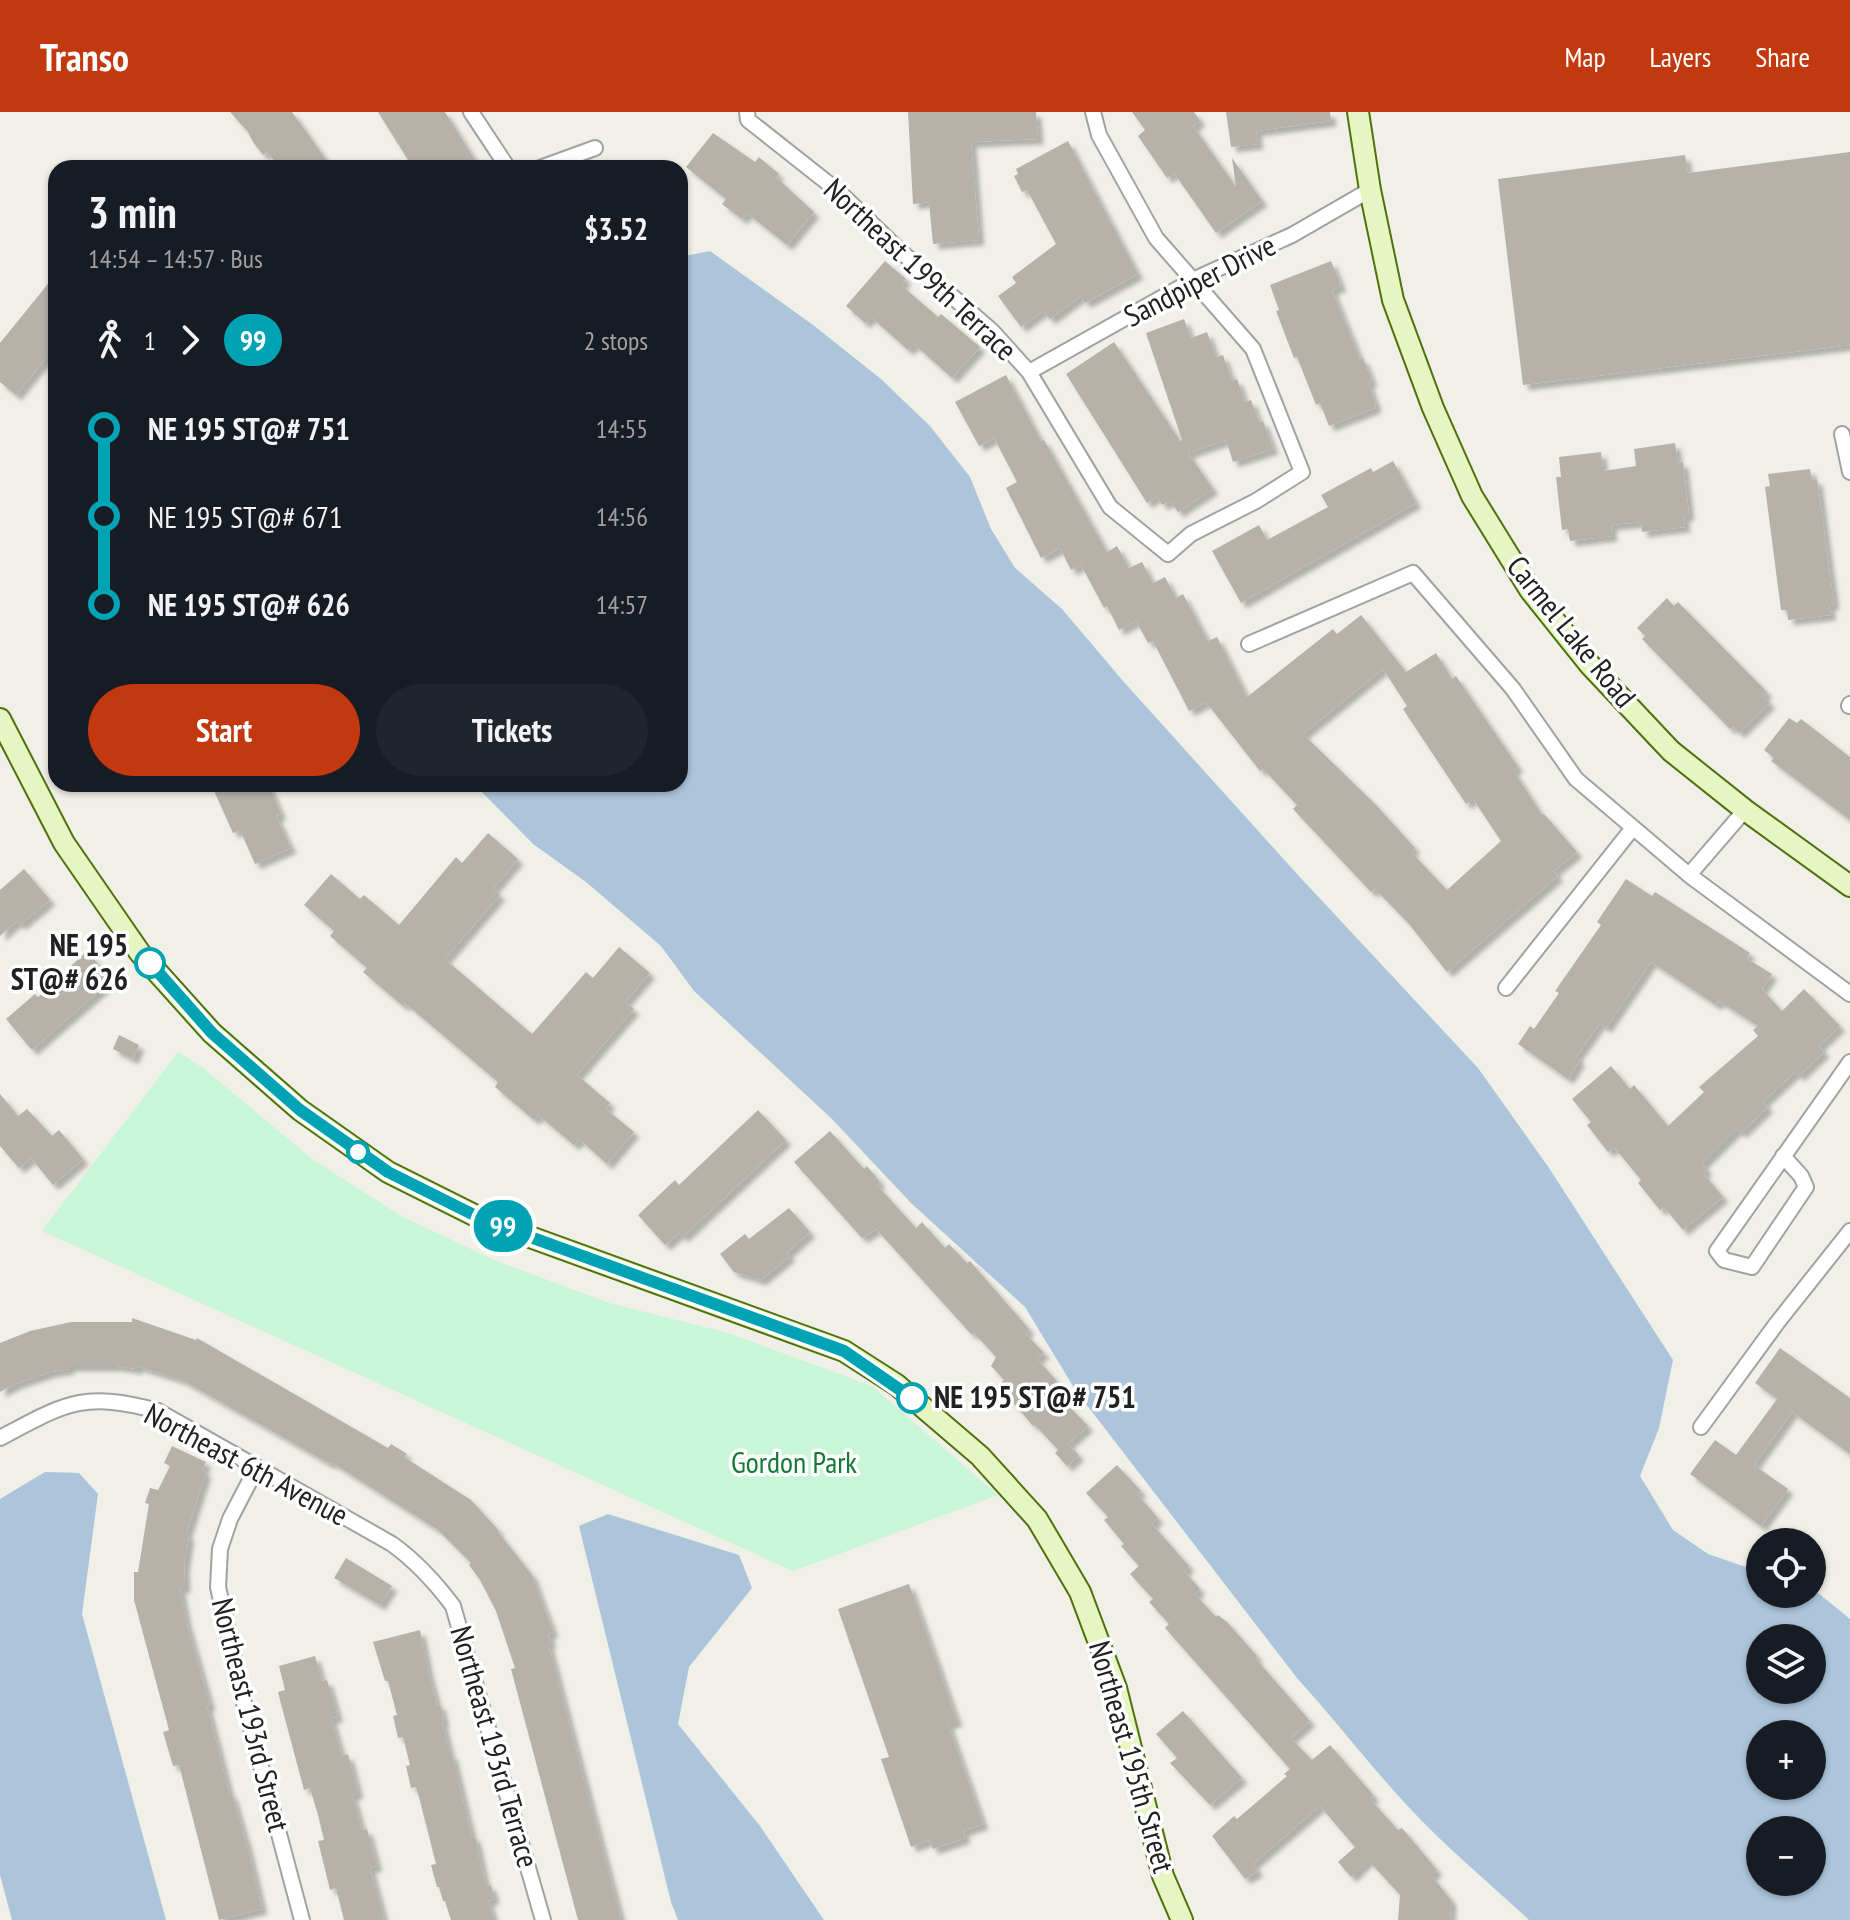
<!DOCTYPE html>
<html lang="en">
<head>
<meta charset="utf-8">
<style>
  body { margin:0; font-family:"PT Sans Narrow",sans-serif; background:#20242c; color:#f1f3f6; height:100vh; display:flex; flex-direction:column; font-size:30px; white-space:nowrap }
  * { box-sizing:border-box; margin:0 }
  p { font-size:26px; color:#9ea1a6 }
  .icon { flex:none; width:44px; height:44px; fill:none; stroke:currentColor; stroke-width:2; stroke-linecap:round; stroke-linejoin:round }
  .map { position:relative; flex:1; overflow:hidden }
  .sheet { position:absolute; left:48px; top:48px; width:640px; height:632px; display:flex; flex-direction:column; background:#171b24; border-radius:24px; box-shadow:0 2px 6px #0004 }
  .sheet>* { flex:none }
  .badge { padding:0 16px; border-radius:26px; font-size:28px; line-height:52px }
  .controls { position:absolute; left:1746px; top:1416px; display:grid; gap:16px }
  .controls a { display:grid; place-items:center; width:80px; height:80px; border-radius:50%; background:#171b24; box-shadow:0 2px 6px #0004; font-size:40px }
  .map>.badge { position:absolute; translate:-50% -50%; box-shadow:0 0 0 4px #fff }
  .legs { display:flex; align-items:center; gap:12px; height:88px; padding:0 40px; font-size:26px }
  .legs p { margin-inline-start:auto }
  .summary { display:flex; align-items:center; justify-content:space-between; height:136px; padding:0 40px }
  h1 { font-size:44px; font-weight:600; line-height:60px }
  .action { display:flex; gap:16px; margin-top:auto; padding:16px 40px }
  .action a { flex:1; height:92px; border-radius:48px; background:#c2390f; color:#fff; font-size:32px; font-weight:600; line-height:92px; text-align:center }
  .action a+a { background:#20242c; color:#f1f3f6 }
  ul { padding:0 40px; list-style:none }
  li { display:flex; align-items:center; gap:28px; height:88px; font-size:30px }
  li i { display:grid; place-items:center; width:12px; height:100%; margin:0 10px; background:currentColor }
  li i::after { content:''; width:20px; height:20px; margin:-10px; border:6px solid; border-radius:50%; background:#171b24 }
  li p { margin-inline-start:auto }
  li:first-child i { background:linear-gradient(#0000 50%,currentColor 0) }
  li:last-child i { background:linear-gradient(currentColor 50%,#0000 0) }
  header { display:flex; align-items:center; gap:48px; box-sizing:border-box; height:112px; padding:0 40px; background:#c2390f; color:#fff }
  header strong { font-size:38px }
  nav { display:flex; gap:44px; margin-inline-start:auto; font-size:28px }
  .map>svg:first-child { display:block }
  .park { fill:#c9f6d7 }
  .water { fill:#acc5da; fill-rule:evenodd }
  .building { fill:#b6b2aa; fill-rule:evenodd; filter:url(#shadow) }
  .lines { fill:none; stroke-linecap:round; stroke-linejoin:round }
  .street-casing { stroke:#a2a2a2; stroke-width:18 }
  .secondary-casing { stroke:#4f720d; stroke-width:24 }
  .street { stroke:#fff; stroke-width:14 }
  .secondary { stroke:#e6f5c1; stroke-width:20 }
  .line-1-casing { stroke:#fff; stroke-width:18 }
  .line-1 { stroke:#00a3b4; stroke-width:12 }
  .stop-1-dot { fill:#fff; stroke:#00a3b4; stroke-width:4 }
  .labels { text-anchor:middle; stroke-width:7; stroke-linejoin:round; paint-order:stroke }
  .street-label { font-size:30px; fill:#212121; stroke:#fff }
  .stop-label { font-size:30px; font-weight:bold; fill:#212121; stroke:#fff; text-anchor:end }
  .park-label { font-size:30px; fill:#147934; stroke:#fff }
</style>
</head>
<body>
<header>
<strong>Transo</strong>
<nav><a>Map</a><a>Layers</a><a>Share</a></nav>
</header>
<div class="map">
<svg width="1850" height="1808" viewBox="0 0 1850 1808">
  <defs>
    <filter id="shadow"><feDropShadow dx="5.5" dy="5.5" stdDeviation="2" flood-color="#0004"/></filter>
  </defs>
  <rect width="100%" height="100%" fill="#f0efe8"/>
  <!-- park -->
  <path class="park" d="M178 940 203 956 312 1047 401 1104 494 1148 609 1191 728 1221 872 1274 998 1383 793 1459 42 1119Z"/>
  <!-- water -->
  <path class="water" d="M710 139 813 213 881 267 930 314 970 365 991 417 1015 456 1062 497 1123 569 1297 762 1478 956 1549 1056 1673 1248 1659 1316 1640 1364 1673 1418 1708 1442 1760 1460V1482H1812V1476L1850 1507V1808H1529C1493 1774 1455 1743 1421 1708 1377 1663 1339 1612 1297 1566L1076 1279 1025 1195 911 1091 832 1007 694 879 661 834 586 770 533 732 474 672H680V145ZM1760 1526H1812V1578H1760ZM1760 1622H1812V1674H1760ZM1760 1718H1812V1770H1760Z
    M45 1360 79 1361 98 1382 82 1502 166 1808H12L0 1763V1387Z
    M608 1402 739 1443 752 1476 689 1555 678 1612 760 1714 824 1808H678L671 1790 579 1414Z"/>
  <!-- building -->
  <path class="building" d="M230 0H292L332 56H280L267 40 263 43 253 30 248 20Z
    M378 0H445L475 48 463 56H413Z
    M908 0H1036L1038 27 971 30 979 128 933 132 929 90 913 92Z
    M1132 0H1194L1200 9 1193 14 1236 75 1232 46 1262 89 1216 121 1174 61 1167 66 1138 24 1145 18Z
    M1226 0H1330L1331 9 1256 19 1258 32 1231 35Z
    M713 21 755 50 759 45 779 62 776 65 814 100 787 133 747 101 742 107 722 92 726 87 686 55Z
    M1068 29 1138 162 1085 191 1081 184 1050 207 1043 199 1021 215 998 184 1016 171 1012 165 1056 132 1027 78 1022 80 1014 64 1018 62 1016 57Z
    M1850 40V233L1523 273 1498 67 1685 43 1688 61Z
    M885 149 906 167 901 173 938 205 941 202 980 235 952 266 914 232 908 238 871 205 865 211 846 194Z
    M1331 149 1341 174 1332 178 1360 247 1363 246 1372 269 1368 271 1376 293 1375 296 1329 314 1320 291 1316 293 1297 245 1294 246 1276 199 1279 198 1270 173Z
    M56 162V234L16 283 0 270V231Z
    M1184 207 1191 226 1207 220 1216 245 1223 243 1232 269 1237 267 1245 290 1251 288 1259 310 1263 309 1273 337 1233 350 1226 328 1188 341 1213 377 1178 400 1170 389 1162 393 1157 384 1147 391 1066 262 1114 230 1180 329 1182 328 1146 221Z
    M1006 263 1041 329 1044 328 1107 440 1117 434 1129 456 1142 450 1153 471 1165 465 1176 486 1183 482 1208 529 1217 525 1247 585 1333 517 1337 522 1361 503 1406 560 1436 541 1452 567 1456 564 1518 655 1513 658 1542 703 1544 702 1577 740 1554 759 1558 764 1447 860 1409 812 1375 777 1371 780 1293 697 1297 693 1263 657 1260 659 1206 590 1189 599 1153 529 1148 531 1136 509 1119 518 1107 494 1104 496 1081 453 1071 458 1060 436 1041 446 1006 376 1017 370 994 326 979 334 955 290ZM1383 557 1407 594 1403 597 1466 692 1473 687 1501 729 1447 778 1411 740 1415 736 1376 693 1303 622Z
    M1675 331 1678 351 1683 350 1689 403 1684 404 1685 415 1642 420 1641 410 1611 413 1612 424 1570 429 1568 417 1562 418 1556 365H1561L1559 345 1601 340 1603 359 1636 354 1634 337Z
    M1393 349 1416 391 1241 491 1212 439 1259 413 1267 428 1328 395 1321 383 1371 356 1373 360Z
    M1810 357 1812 368 1817 367 1834 492 1829 493 1831 503 1788 508 1787 498H1781L1765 375 1770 374 1768 362Z
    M1667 486 1674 494 1678 490 1767 580 1763 584 1770 591 1739 621 1733 614 1730 617 1642 527 1645 524 1637 516Z
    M1789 606 1797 611 1801 607 1850 645V708L1771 649 1774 646 1764 638Z
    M211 672H268L281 702 276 704 291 736 255 752 240 718 233 721Z
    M488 721 518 747 493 777 500 783 445 847 532 922 586 860 593 866 619 835 650 861 625 890 634 897 577 963 610 991 606 997 634 1020 607 1052 579 1027 574 1033 538 1003 534 1008 495 975 498 970 405 891 403 894 363 860 367 856 330 824 334 819 304 793 331 762 360 787 364 783 399 813 456 745 462 751Z
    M24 757 50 788 20 813 17 809 0 824V778Z
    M1626 767 1652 784 1655 780 1750 841 1746 846 1772 862 1762 877 1782 899 1804 877 1840 914 1819 934 1824 940 1799 964 1795 960 1763 990 1768 995 1741 1021 1737 1017 1702 1052 1707 1058 1703 1061 1723 1085 1683 1118 1664 1095 1660 1098 1638 1071 1641 1068 1614 1035 1608 1040 1587 1013 1591 1010 1572 987 1611 954 1630 977 1634 973 1668 1014 1704 980 1699 975 1758 924 1753 918 1758 914 1719 889 1716 893 1651 850 1606 916 1600 911 1576 945 1580 948 1568 967 1518 932 1530 914 1534 917 1559 881 1555 879 1601 813 1597 810Z
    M87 839 112 868 32 938 6 907 35 882 38 885Z
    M119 923 139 933 133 947 113 937Z
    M0 982 18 1004 27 997 52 1024 59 1018 83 1047 53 1073 31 1046 19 1056 0 1034Z
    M758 998 786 1028 683 1125 679 1121 665 1133 638 1103 675 1068 679 1073Z
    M830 1019 864 1057 867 1054 880 1070 877 1073 916 1116 922 1110 945 1136 949 1132 967 1151 970 1149 1029 1217 1025 1221 1044 1241 1037 1247 1071 1285 1065 1290 1088 1314 1068 1332 1079 1343 1067 1354 1055 1341 1058 1338 1035 1313 1033 1314 998 1273 1004 1268 991 1254 996 1245 974 1221 972 1223 876 1117 862 1126 794 1050Z
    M789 1096 810 1120 787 1141 790 1144 761 1168 734 1160 720 1142 745 1122 749 1127Z
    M132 1206 196 1228 197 1226 388 1336 391 1332 407 1342 404 1345 471 1388 499 1419 498 1420 532 1463 553 1520 548 1522 551 1530 548 1531 621 1808H578L511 1557 515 1556 496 1499 480 1468 469 1453 471 1451 438 1418 331 1350 330 1352 182 1268 137 1254V1257L116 1254H69V1257L50 1260 15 1272 0 1280V1231L30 1219 71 1210H132Z
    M1780 1236 1850 1286V1342L1792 1300 1754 1353 1788 1377 1761 1414 1690 1362 1715 1328 1736 1343 1777 1287 1755 1271Z
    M172 1334 206 1350 202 1358 206 1360 186 1423H189L184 1455 185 1476H180L186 1509 210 1593 207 1594 230 1683 232 1682 248 1737 262 1797 219 1808 179 1653 173 1654 163 1620 169 1618 134 1488V1460H138L149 1392 145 1391 150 1376 158 1378 170 1354 164 1351Z
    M1117 1353 1141 1379 1137 1382 1158 1406 1152 1412 1189 1454 1184 1459 1200 1477 1195 1482 1216 1505 1218 1503 1227 1510 1257 1544 1255 1546 1310 1609 1291 1626 1312 1648 1330 1633 1374 1684 1370 1687 1398 1718 1402 1716 1437 1758 1431 1763 1451 1788 1450 1808H1398L1400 1783 1368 1748 1351 1765 1338 1750 1355 1735 1320 1694 1253 1752 1258 1759 1245 1767 1212 1724 1234 1704 1237 1707 1287 1664 1284 1662 1290 1657 1165 1516 1169 1512 1149 1490 1153 1487 1130 1462 1139 1454 1121 1434 1124 1432 1104 1408 1108 1405 1086 1381Z
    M346 1446 392 1474 380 1493 334 1466Z
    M909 1472 957 1609 948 1612 983 1712 963 1719 965 1726 933 1737 929 1728 911 1735 881 1647 889 1645 838 1497Z
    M420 1518 428 1559 437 1593 440 1592 444 1610H442L450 1642H452L472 1725 475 1724 484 1766 488 1774 491 1773 494 1787 488 1789 494 1808H451L445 1789H443L439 1775H437L431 1753 436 1752 420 1689 416 1675 411 1676 406 1654 410 1653 403 1625 398 1626 393 1604 397 1603 388 1569H385L373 1530Z
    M315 1544 322 1569 327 1568 338 1605 331 1606 342 1644 348 1642 358 1681 352 1683 362 1718 367 1717 377 1754 370 1756 384 1808H344L336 1776 330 1778 318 1729 324 1728 318 1703 310 1676 304 1678 281 1592 278 1580 285 1578 279 1554Z
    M1183 1599 1242 1666 1210 1693 1170 1651 1177 1646 1156 1622Z"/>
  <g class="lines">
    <defs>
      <path id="street" d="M471 0 508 56
        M747 0 748 8 838 79 899 138 992 219 1029 260 1110 395 1168 442 1191 422 1256 389 1302 360 1253 237 1156 126 1099 23 1093 0
        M540 56 595 36
        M1029 260 1195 167 1292 123 1370 78
        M1842 322 1850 360
        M1249 532 1413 461 1513 577 1576 667 1689 763 1850 882
        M1849 594 1850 592
        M1689 763 1745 698
        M1506 876 1632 717
        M1783 1044 1801 1064 1806 1075 1752 1155 1724 1148 1717 1139 1850 950
        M1701 1315 1777 1211 1850 1119
        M0 1326C66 1291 82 1279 158 1299L392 1432C417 1450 435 1470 453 1494L543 1808
        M257 1355 230 1407 220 1437 218 1475 243 1587 302 1808"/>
      <path id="secondary" d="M1358 0 1370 78 1393 188 1433 296 1472 384 1530 478 1590 553 1671 639 1745 698 1850 774
        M0 607 64 731 140 841 212 921 300 998 388 1060 486 1109 844 1239 897 1273 980 1344 1037 1407 1080 1480 1116 1576 1163 1764 1182 1808"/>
    </defs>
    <!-- street casing -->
    <use href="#street" class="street-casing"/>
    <!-- secondary casing -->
    <use href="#secondary" class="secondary-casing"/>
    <!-- street -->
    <use href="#street" class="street"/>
    <!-- secondary -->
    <use href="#secondary" class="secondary"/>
  </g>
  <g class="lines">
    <defs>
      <path id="line-1" d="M150 851 212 921 300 998 388 1060 486 1109 844 1239 912 1286"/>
    </defs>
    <!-- line-1 casing -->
    <use href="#line-1" class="line-1-casing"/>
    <!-- line-1 -->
    <use href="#line-1" class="line-1"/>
  </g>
  <!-- markers -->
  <g class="stop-1-dot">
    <circle cx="150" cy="851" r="14"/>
    <circle cx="358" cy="1040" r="10"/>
    <circle cx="912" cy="1286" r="14"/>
  </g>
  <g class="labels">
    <!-- street labels -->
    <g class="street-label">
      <text transform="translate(920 158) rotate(43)" y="10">Northeast 199th Terrace</text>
      <text transform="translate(1200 169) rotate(-27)" y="10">Sandpiper Drive</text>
      <text transform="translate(1571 520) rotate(51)" y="10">Carmel Lake Road</text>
      <text transform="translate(246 1353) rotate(28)" y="10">Northeast 6th Avenue</text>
      <text transform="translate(250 1603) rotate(76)" y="10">Northeast 193rd Street</text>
      <text transform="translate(494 1635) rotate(74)" y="10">Northeast 193rd Terrace</text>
      <text transform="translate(1131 1645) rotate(74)" y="10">Northeast 195th Street</text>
    </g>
    <!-- stop labels -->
    <g class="stop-label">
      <text x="128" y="844">NE 195<tspan x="128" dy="34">ST@# 626</tspan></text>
      <text x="934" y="1296" text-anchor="start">NE 195 ST@# 751</text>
    </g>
    <!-- park labels -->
    <g class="park-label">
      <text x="794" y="1361">Gordon Park</text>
    </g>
  </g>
</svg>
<div class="controls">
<a><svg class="icon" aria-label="locate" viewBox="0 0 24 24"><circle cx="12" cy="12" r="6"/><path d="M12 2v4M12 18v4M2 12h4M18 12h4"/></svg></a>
<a><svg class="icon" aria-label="layers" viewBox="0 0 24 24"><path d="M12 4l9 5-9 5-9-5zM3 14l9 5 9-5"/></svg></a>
<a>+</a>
<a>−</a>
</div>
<b class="badge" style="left:503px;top:1114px;background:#00a3b4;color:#fff">99</b>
<section class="sheet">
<div class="summary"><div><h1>3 min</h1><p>14:54 – 14:57 · Bus</p></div><b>$3.52</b></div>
<div class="legs"><svg class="icon" aria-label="walk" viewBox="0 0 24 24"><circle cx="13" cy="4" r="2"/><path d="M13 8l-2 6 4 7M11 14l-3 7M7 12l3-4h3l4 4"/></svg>1<svg class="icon" aria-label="forward" viewBox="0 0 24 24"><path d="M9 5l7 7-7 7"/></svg><b class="badge" style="background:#00a3b4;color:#fff">99</b><p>2 stops</p></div>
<ul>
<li><i style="color:#00a3b4"></i><b>NE 195 ST@# 751</b><p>14:55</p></li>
<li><i style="color:#00a3b4"></i><span>NE 195 ST@# 671</span><p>14:56</p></li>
<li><i style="color:#00a3b4"></i><b>NE 195 ST@# 626</b><p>14:57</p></li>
</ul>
<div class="action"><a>Start</a><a>Tickets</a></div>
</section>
</div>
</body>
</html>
